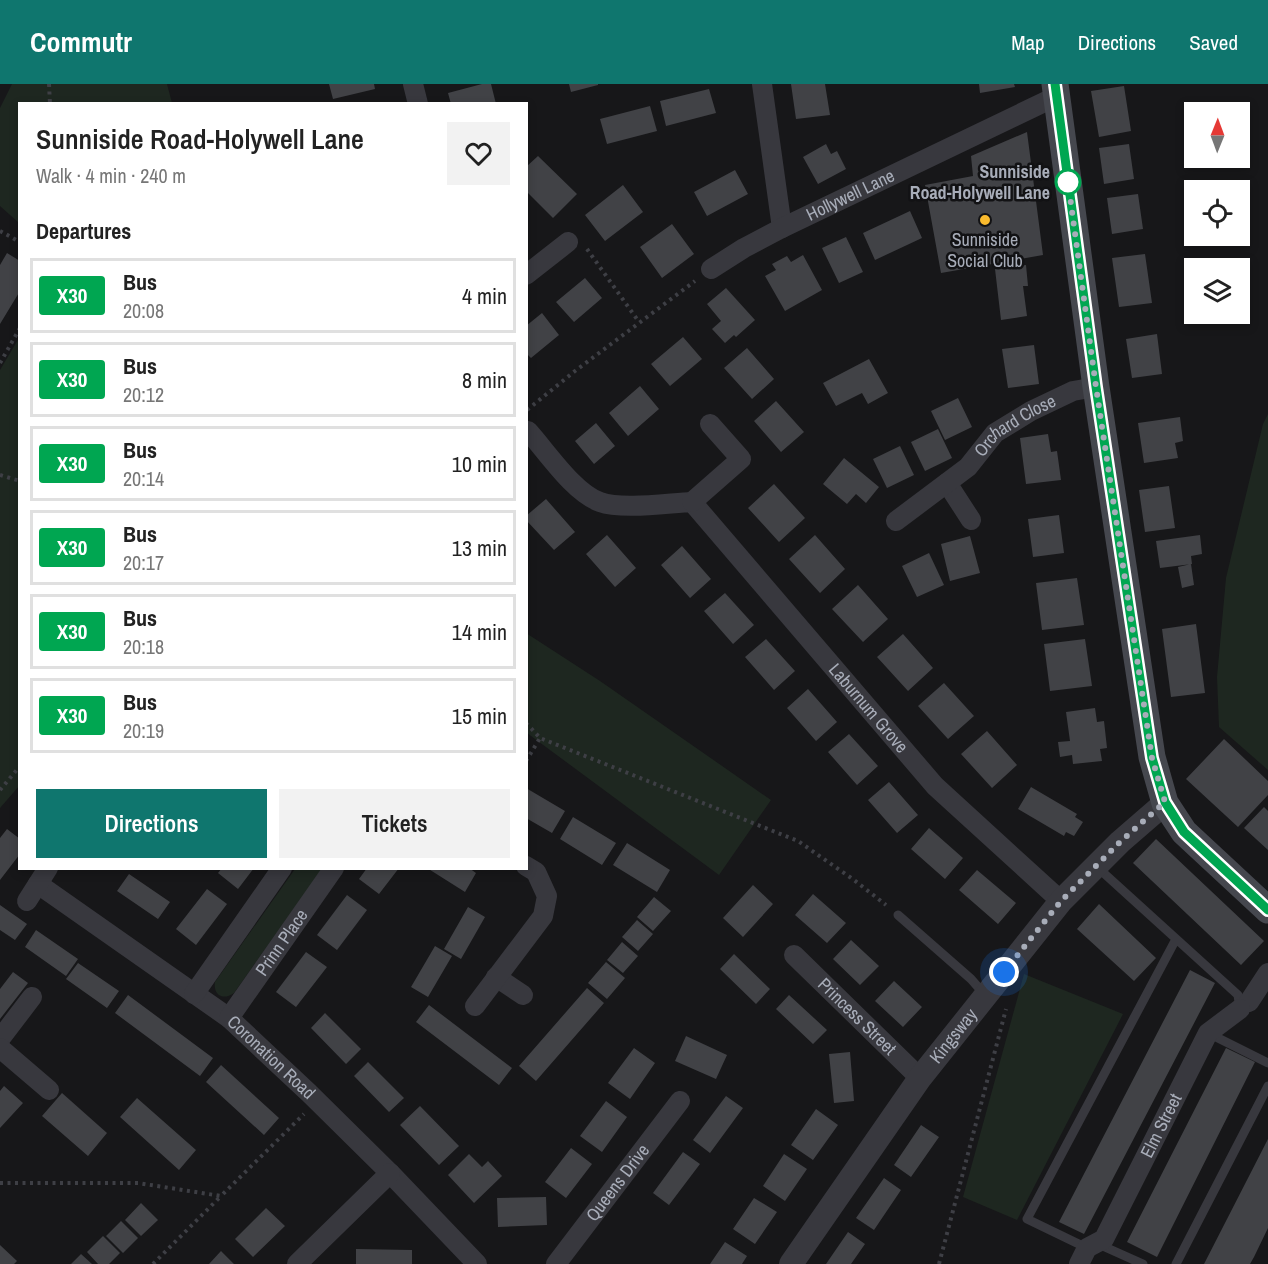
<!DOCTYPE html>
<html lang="en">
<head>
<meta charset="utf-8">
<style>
  body { margin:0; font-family:"Archivo Narrow",sans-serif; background:#f2f2f2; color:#222; height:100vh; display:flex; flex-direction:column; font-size:22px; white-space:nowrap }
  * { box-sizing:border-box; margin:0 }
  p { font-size:20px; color:#767676 }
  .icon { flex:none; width:33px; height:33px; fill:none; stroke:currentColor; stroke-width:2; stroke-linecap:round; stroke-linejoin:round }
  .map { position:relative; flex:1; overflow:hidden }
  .sheet { position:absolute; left:18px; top:18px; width:510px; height:768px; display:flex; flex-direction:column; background:#fff; border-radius:0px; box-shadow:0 3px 9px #0003 }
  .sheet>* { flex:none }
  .badge { padding:0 12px; border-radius:4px; font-size:21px; line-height:39px }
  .needle { width:39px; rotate:1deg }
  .tools { position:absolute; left:1184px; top:18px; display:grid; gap:12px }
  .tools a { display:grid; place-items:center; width:66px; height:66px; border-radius:0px; background:#fff; box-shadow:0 3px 9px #0003; font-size:30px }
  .you { position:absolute; width:30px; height:30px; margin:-15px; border:4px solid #fff; border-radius:50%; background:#1a73e8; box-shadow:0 0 0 9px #1a73e833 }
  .map>.badge { position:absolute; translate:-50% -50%; box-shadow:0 0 0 3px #fff }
  h2 { padding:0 18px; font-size:22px; line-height:54px }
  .round { display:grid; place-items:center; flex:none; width:63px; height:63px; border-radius:0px; background:#f2f2f2 }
  .summary { display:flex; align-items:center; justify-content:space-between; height:102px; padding:0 18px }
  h1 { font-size:28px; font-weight:600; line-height:45px }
  .action { display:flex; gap:12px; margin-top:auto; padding:12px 18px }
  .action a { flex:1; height:69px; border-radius:0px; background:#0f766e; color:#fff; font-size:24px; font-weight:600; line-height:69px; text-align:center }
  .action a+a { background:#f2f2f2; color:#222 }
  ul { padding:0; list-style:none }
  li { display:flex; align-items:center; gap:18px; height:75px; margin:0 12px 9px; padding:0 6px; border:3px solid #e0e0e0; border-radius:0px }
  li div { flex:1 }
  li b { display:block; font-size:22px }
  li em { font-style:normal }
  li .badge { min-width:66px; font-weight:700; text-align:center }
  header { display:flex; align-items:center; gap:36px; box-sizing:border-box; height:84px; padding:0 30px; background:#0f766e; color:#fff }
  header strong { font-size:28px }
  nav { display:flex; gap:33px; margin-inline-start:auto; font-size:21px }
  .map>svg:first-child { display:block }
  .green { fill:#1e2720 }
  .building { fill:#414246 }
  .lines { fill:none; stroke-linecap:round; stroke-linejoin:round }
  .path { stroke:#3e3f45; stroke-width:4; stroke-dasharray:3 4.5; stroke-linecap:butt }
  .service { stroke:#38383e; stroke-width:9 }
  .minor { stroke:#38383e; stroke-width:20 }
  .tertiary { stroke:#38383e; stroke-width:24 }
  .secondary { stroke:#45474e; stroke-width:27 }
  .line-casing { stroke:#fff; stroke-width:14 }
  .line { stroke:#00a651; stroke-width:9 }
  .walk { stroke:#a8adb9; stroke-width:6; stroke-dasharray:0 10.8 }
  .stop-dot { fill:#fff; stroke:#00a651; stroke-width:3 }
  .poi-dot { fill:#fabb2e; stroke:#121214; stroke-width:2 }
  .labels { text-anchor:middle; stroke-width:5; stroke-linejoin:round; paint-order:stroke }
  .stop-label { font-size:18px; font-weight:bold; fill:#a8adb9; stroke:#121214; text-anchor:end }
  .street-label { font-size:18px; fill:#a8adb9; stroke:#121214 }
  .poi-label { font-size:18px; fill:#a8adb9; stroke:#121214 }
</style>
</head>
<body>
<header>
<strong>Commutr</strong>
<nav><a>Map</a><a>Directions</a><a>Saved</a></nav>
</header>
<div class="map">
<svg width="1268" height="1180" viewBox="0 0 1268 1180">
  <rect width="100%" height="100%" fill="#171719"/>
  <!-- green -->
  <path class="green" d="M12 0H167L172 19 20 20 19 139 0 122V24Z
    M19 254 20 701 0 724V286Z
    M1268 330V686L1219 643 1217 593 1226 494 1263 340Z
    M526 549 600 597 771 716 719 791 527 649Z
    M295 785H322L234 909C223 917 213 911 215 898Z
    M1024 890 1123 930 1017 1136 963 1113Z"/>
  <!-- building -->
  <path class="building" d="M329 0H374L375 5 333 15Z
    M482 0H491L496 20H451L448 9Z
    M569 0H598V1L571 8Z
    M791 0H825L830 31 796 35Z
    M979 0H1014L1015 3 980 9Z
    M1124 2 1131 47 1099 53 1091 7Z
    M709 5 716 29 666 42 660 17Z
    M650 22 657 47 607 60 600 35Z
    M1027 48 1043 171 941 189 925 101 973 92 971 72Z
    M826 60 831 70 837 67 846 85 818 100 803 73Z
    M1129 60 1134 95 1104 100 1099 64Z
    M538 72 577 110 553 134 526 107V83Z
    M735 86 748 110 707 132 694 108Z
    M623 101 643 128 605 157 585 131Z
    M1138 110 1143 145 1112 150 1107 114Z
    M910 127 922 154 875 176 863 149Z
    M672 140 694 170 662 194 640 163Z
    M846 153 863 188 839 199 822 164Z
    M7 169 20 177V207L0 240V181Z
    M1145 170 1152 219 1119 223 1112 174Z
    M803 171 822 206 785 227 765 192 776 186 772 180 787 172 791 178Z
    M1026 181 1028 202H1023L1027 232 1001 236 995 185Z
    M585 194 602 214 574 238 556 218Z
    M726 204 755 236 736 253 734 251 725 259 712 245 721 237 707 220Z
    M542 229 559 251 531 274 526 269V242Z
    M1157 250 1162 290 1132 294 1126 255Z
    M683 253 702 275 670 302 651 280Z
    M1034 261 1039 300 1008 304 1002 265Z
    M747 264 774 295 752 315 724 284Z
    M869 275 888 309 868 320 862 309 836 322 823 299Z
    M640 302 659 325 628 352 609 329Z
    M958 314 972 343 945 356 931 327Z
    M776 317 804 348 781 368 754 337Z
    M1180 333 1183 357 1175 359 1178 374 1144 379 1138 339Z
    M596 339 615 362 594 380 575 357Z
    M938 345 952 374 925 387 911 358Z
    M1048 350 1051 368 1057 367 1061 396 1026 400 1020 354Z
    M900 362 914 391 887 404 873 375Z
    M844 374 879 403 866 419 856 410 847 420 823 400Z
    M774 400 805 434 779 458 748 424Z
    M1169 402 1175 444 1145 448 1139 406Z
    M546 415 575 448 554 466 526 436V432Z
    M1059 431 1064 469 1033 473 1028 435Z
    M607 451 636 484 615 503 586 470Z
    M815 451 845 485 820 509 789 475Z
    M1200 451 1202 470 1191 472 1192 480 1160 484 1156 457Z
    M970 452 980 489 950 497 941 460Z
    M682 462 711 495 690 514 661 481Z
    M929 469 944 501 917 513 902 482Z
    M1191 480 1194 501 1182 504 1178 483Z
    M1077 494 1084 541 1042 546 1036 499Z
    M858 501 888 535 863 558 832 525Z
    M725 509 754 541 733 560 704 527Z
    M1196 540 1205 609 1171 613 1162 545Z
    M903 550 933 584 908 607 877 573Z
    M766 555 795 587 774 606 745 573Z
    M1085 555 1092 602 1050 607 1044 560Z
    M944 599 974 632 948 655 918 622Z
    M808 605 837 638 816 657 787 624Z
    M1095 624 1097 638 1104 637 1107 664 1100 665 1102 677 1073 680 1072 671 1060 673 1058 658 1070 657 1066 628Z
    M987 647 1017 681 992 704 961 670Z
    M849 650 878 682 857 701 828 668Z
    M1224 655 1268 697V711L1238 743 1186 695Z
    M889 698 918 731 897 749 868 716Z
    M1031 703 1077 730 1075 733 1083 738 1074 752 1066 748 1064 752 1018 725Z
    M526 704 565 727 552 749 526 734Z
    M1264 723 1268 727V766L1244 744Z
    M573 733 616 759 602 781 560 755Z
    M929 744 963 774 945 795 911 765Z
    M7 745 20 755V770L0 796V754Z
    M1156 755 1264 857 1241 881 1133 779Z
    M627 759 670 786 657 808 613 781Z
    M222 784H254L238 805 218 789Z
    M367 784H399L379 810 359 795Z
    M427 784H469L476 789 465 808Z
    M977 786 1016 819 998 840 959 806Z
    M129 790 170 818 158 835 117 807Z
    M753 801 773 820 743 853 723 834Z
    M207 805 227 820 196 861 176 845Z
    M813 810 846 839 827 859 795 831Z
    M347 811 367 826 337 866 317 851Z
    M654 813 671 827 653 847 637 833Z
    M1099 820 1156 874 1134 897 1077 845Z
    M0 821 27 840 15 856 0 846Z
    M468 823 485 833 461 875 444 865Z
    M637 836 653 850 638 867 622 853Z
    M36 846 78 875 66 892 25 863Z
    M851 856 879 882 860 901 833 875Z
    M622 858 638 872 623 889 607 876Z
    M435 862 452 872 428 913 411 903Z
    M306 868 327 883 296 923 276 908Z
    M734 870 770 905 756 920 720 885Z
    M606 878 625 894 607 915 588 899Z
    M78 879 119 907 107 924 66 895Z
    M1190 886 1215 899 1084 1150 1059 1138Z
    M13 888 28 899 0 935V905Z
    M894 897 922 923 903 943 875 917Z
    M587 904 604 919 536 997 519 982Z
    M128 911 213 974 200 992 115 929Z
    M789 911 827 946 813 960 776 925Z
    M429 921 512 984 499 1001 416 938Z
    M325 929 361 965 346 980 311 944Z
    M686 952 727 971 716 995 675 977Z
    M634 964 655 979 630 1015 608 999Z
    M1226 964 1255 978 1157 1173 1127 1158Z
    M850 968 854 1017 834 1019 829 970Z
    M368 978 404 1014 389 1028 354 992Z
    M221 981 279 1034 264 1051 206 998Z
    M4 1002 23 1019 0 1044V1007Z
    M62 1009 107 1049 88 1072 42 1032Z
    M726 1012 743 1024 710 1069 693 1056Z
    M137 1014 196 1066 179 1086 120 1033Z
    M606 1017 627 1033 602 1068 580 1052Z
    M420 1022 459 1062 439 1081 400 1041Z
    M816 1025 838 1041 813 1076 791 1061Z
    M921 1041 939 1053 911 1093 894 1081Z
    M1268 1055V1144L1254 1173 1250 1180H1204Z
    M571 1064 592 1080 566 1114 545 1098Z
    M683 1068 700 1080 669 1121 653 1109Z
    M469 1070 482 1083 488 1077 502 1092 474 1119 448 1091Z
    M784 1070 807 1085 785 1117 763 1102Z
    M884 1094 901 1106 874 1146 856 1134Z
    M546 1113 547 1141 498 1143 497 1114Z
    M754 1114 777 1128 755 1160 733 1145Z
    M141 1119 158 1136 141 1152 125 1136Z
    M266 1124 285 1142 253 1173 235 1155Z
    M121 1137 138 1154 123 1169 106 1152Z
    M848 1148 865 1160 851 1180H826Z
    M103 1152 120 1169 109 1180H98L87 1168Z
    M725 1158 747 1172 742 1180H710Z
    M0 1161 17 1177 14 1180H0Z
    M356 1165 412 1166V1180H356Z
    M221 1167 234 1180H209Z
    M81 1170 92 1180H71Z"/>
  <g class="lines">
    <!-- path -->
    <path class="path" d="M49 0 50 20
      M0 147 20 158
      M587 165 639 238
      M0 279 20 244
      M527 326 575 287 695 197
      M0 391 20 397
      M526 639 540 654 798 757 854 796 886 821
      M526 677 540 654
      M0 706 20 682
      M0 1099H138L221 1112 304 1030
      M153 1180 221 1112
      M939 1180 1006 925"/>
    <!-- service -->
    <path class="service" d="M1097 783 1238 911 1240 925
      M898 831 971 895 985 911
      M1208 949 1268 979
      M1096 1159 1143 1180
      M1087 1164 1027 1135 1176 855
      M1176 1180 1268 1002"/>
    <!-- minor -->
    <g class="minor">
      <path d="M413 0 418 20"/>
      <path d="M762 0 782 144"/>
      <path id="s1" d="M711 185 744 164 782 144 1057 12"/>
      <path d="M526 191 568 158"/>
      <path id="s2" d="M528 347C547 368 574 409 600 418 622 426 668 419 692 418L935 702 1061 817"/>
      <path d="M947 399 971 436"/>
      <path d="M692 418 741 375 710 340"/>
      <path id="s3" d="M896 437 968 383 995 349 1031 327 1073 307 1096 303"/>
      <path id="s4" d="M38 800 229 934 309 1009 390 1089 477 1180"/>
      <path d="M27 817 48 784"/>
      <path id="s5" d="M794 871 920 994"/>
      <path d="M496 893 523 911"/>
      <path d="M194 910 282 784"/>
      <path d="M1249 918 1268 889"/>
      <path d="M475 922 543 832 547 812 536 788 526 782"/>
      <path id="s6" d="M229 934 334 784"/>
      <path d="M0 955 32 913"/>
      <path d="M0 964 49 1006"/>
      <path d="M297 1180 390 1089"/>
      <path id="s7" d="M556 1180 680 1017"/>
      <path id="s8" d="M1079 1180 1087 1164 1104 1155 1208 949 1240 925"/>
    </g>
    <!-- tertiary -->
    <path class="tertiary" id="s9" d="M791 1180 920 994 1061 817 1120 758 1165 719"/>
    <!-- secondary -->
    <path class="secondary" d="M1055 0 1096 303 1152 673 1165 719 1184 748 1268 826"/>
  </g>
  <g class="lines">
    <defs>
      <path id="line" d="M1055 0 1096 303 1152 674 1165 718 1184 748 1268 826"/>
    </defs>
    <!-- line casing -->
    <use href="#line" class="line-casing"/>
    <!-- line -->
    <use href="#line" class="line"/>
    <!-- walk -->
    <path class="walk" d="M1004 888 1061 817 1120 758 1165 718 1152 674 1096 303 1068 98"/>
  </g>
  <!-- markers -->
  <circle class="stop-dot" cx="1068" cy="98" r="12"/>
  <circle class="poi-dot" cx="985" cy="136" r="6"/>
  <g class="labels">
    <!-- stop labels -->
    <g class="stop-label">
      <text x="1050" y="94">Sunniside<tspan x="1050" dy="21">Road-Holywell Lane</tspan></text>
    </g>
    <!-- street labels -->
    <g class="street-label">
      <text dy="6" stroke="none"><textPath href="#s1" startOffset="158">Hollywell Lane</textPath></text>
      <text dy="6" stroke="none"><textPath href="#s3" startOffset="154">Orchard Close</textPath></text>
      <text dy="6" stroke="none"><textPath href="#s2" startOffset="466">Laburnum Grove</textPath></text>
      <text dy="6" stroke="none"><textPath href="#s6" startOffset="92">Prinn Place</textPath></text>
      <text dy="6" stroke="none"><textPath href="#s5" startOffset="88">Princess Street</textPath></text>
      <text dy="6" stroke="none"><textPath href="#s9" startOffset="280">Kingsway</textPath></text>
      <text dy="6" stroke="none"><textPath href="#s4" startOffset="291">Coronation Road</textPath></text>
      <text dy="6" stroke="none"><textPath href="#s8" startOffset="164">Elm Street</textPath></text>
      <text dy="6" stroke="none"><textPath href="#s7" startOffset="102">Queens Drive</textPath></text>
    </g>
    <!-- poi labels -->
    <g class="poi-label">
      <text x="985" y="162">Sunniside<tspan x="985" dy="21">Social Club</tspan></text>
    </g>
  </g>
</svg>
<div class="tools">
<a><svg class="needle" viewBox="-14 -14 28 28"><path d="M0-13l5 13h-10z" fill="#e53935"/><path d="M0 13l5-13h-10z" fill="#767676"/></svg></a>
<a><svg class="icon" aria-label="locate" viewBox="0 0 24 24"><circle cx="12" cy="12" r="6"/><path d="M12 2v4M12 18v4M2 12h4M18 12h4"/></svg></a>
<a><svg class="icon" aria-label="layers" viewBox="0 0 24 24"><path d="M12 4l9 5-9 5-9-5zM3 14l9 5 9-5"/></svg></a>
</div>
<div class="you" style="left:1004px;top:888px"></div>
<section class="sheet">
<div class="summary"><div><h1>Sunniside Road-Holywell Lane</h1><p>Walk · 4 min · 240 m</p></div><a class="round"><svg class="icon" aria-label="heart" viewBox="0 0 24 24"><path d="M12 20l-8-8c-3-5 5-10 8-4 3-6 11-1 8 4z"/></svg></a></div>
<h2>Departures</h2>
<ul>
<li><span class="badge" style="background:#00a651;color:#fff">X30</span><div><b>Bus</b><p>20:08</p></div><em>4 min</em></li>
<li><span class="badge" style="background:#00a651;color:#fff">X30</span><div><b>Bus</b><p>20:12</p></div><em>8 min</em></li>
<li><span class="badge" style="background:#00a651;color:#fff">X30</span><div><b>Bus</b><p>20:14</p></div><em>10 min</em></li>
<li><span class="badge" style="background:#00a651;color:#fff">X30</span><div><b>Bus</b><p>20:17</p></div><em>13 min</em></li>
<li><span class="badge" style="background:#00a651;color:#fff">X30</span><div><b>Bus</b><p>20:18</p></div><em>14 min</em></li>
<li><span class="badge" style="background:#00a651;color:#fff">X30</span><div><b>Bus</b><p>20:19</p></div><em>15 min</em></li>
</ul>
<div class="action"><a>Directions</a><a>Tickets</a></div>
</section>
</div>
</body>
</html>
